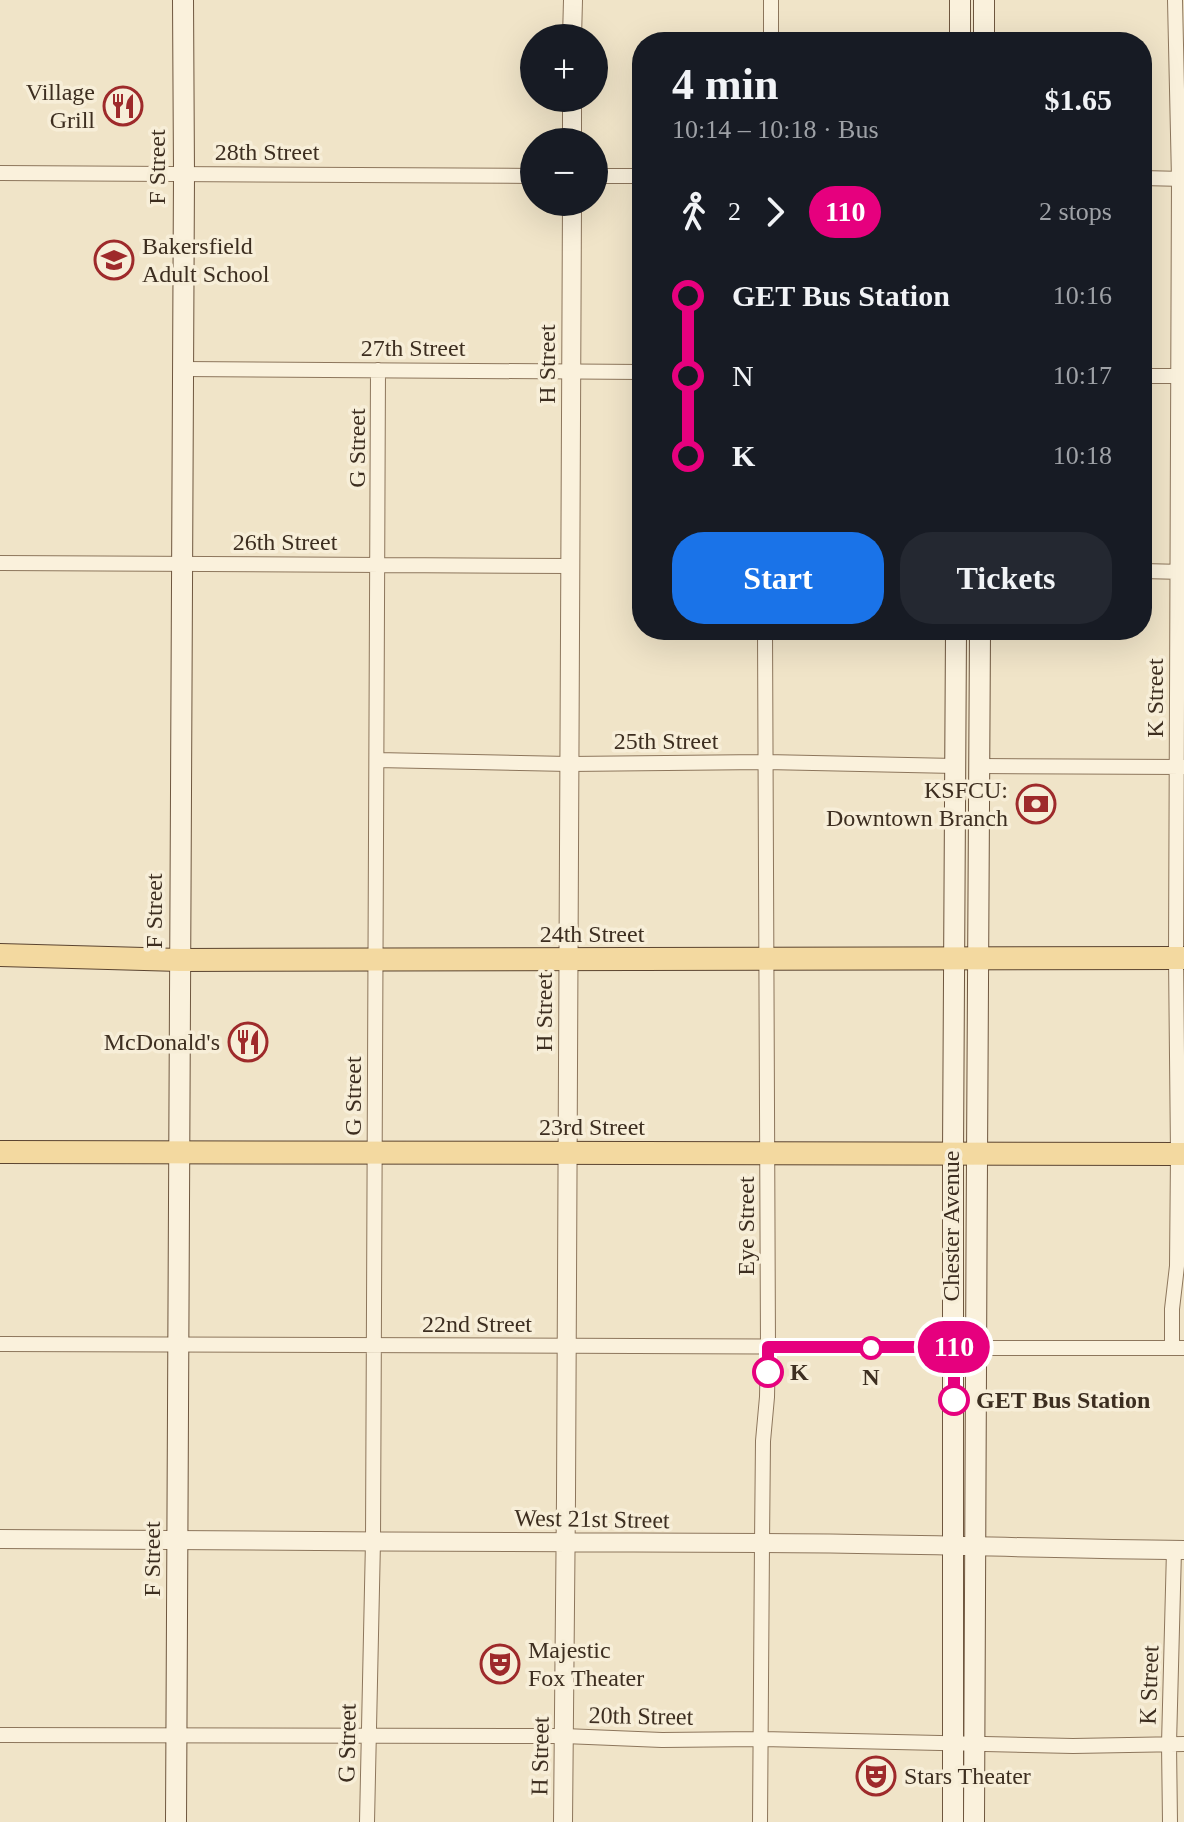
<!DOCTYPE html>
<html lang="en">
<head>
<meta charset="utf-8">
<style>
  body { margin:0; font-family:"Times New Roman",serif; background:#242831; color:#f1f3f6; height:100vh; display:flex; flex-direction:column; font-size:30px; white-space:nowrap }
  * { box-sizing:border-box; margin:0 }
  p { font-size:26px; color:#9ea1a6 }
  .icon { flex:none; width:44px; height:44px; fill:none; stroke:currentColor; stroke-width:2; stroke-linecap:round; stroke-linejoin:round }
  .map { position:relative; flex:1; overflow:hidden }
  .sheet { position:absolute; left:632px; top:32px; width:520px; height:608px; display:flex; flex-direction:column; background:#171b24; border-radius:32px; box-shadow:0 8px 32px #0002 }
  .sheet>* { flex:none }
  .badge { padding:0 16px; border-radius:26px; font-size:28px; line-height:52px }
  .fabs { position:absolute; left:520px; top:24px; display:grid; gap:16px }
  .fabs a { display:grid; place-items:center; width:88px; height:88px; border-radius:50%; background:#171b24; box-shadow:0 8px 32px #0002; font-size:40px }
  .map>.badge { position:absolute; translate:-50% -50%; box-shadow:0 0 0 4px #fff }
  .legs { display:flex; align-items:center; gap:12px; height:88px; padding:0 40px; font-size:26px }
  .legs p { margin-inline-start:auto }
  .head { display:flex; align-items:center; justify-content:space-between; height:136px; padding:0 40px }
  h1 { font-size:44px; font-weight:800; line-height:60px }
  .cta { display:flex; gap:16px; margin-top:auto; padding:16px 40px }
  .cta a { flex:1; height:92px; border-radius:32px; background:#1a73e8; color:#fff; font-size:32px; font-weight:800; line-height:92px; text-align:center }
  .cta a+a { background:#242831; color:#f1f3f6 }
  ul { padding:0 40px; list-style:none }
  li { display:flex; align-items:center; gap:28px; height:80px; font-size:30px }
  li i { display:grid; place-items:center; width:12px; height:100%; margin:0 10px; background:currentColor }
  li i::after { content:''; width:20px; height:20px; margin:-10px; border:6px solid; border-radius:50%; background:#171b24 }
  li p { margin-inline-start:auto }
  li:first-child i { background:linear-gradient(#0000 50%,currentColor 0) }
  li:last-child i { background:linear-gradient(currentColor 50%,#0000 0) }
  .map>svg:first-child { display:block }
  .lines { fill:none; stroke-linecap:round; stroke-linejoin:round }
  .minor-casing { stroke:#8d765c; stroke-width:16 }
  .tertiary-casing { stroke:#8d765c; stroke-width:20 }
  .secondary-casing { stroke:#6f573f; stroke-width:22 }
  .primary-casing { stroke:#5b4430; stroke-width:24 }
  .minor { stroke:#faf1dc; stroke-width:14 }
  .tertiary { stroke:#faf1dc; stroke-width:18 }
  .secondary { stroke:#faf1dc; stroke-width:20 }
  .primary { stroke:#f3d9a0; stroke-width:22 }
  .line-1-casing { stroke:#fff; stroke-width:18 }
  .line-1 { stroke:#e6007e; stroke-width:12 }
  .stop-1-dot { fill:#fff; stroke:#e6007e; stroke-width:4 }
  .labels { text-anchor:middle; stroke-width:7; stroke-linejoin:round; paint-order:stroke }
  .poi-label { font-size:24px; fill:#3d2e20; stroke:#f7eed8; text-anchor:end }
  .street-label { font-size:24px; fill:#3d2e20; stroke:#f7eed8 }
  .stop-label { font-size:24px; font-weight:bold; fill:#3d2e20; stroke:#f7eed8; text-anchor:start }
</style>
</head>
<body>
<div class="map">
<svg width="1184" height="1822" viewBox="0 0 1184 1822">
  <rect width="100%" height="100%" fill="#f0e4c8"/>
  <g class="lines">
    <defs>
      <path id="minor" d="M771 42V0
        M0 173 534 176
        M594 176H642
        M1142 178 1184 179
        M183 369 642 372
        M1142 376H1184
        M0 563 570 566
        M1142 571 1184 572
        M377 760 569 764 766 762 955 766
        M979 766 1184 767
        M0 1344 954 1347
        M978 1348H1184
        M1172 1348V1309L1177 1266 1178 1154 1176 958 1179 179 1175 0
        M0 1735 564 1736 662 1740 759 1739 1073 1746 1184 1744
        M367 1822 373 1541 378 370
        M760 1822 762 1543 763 1441 767 1397 768 1347 765 630
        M1170 1822 1169 1744 1174 1550"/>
      <path id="tertiary" d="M572 38 573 0
        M572 142V98
        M0 1539C254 1541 507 1542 761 1543 902 1543 1043 1549 1184 1550
        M563 1822 566 1497 572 202"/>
      <path id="secondary" d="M960 42V0
        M984 42V0
        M176 1822 184 174 183 0
        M953 1822V1154L956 630
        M974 1822C976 1425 977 1027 980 630"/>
      <path id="primary" d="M0 955 180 960 1184 958
        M0 1152 1184 1154"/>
    </defs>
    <!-- minor casing -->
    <use href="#minor" class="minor-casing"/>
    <!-- tertiary casing -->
    <use href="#tertiary" class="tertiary-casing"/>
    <!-- secondary casing -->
    <use href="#secondary" class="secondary-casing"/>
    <!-- primary casing -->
    <use href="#primary" class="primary-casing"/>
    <!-- minor -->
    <use href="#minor" class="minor"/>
    <!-- tertiary -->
    <use href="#tertiary" class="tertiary"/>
    <!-- secondary -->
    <use href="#secondary" class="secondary"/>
    <!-- primary -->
    <use href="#primary" class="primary"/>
  </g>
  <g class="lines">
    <defs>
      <path id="line-1" d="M768 1372V1347H954V1400"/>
    </defs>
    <!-- line-1 casing -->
    <use href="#line-1" class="line-1-casing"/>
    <!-- line-1 -->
    <use href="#line-1" class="line-1"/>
  </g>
  <!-- icons -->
  <defs>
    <symbol id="restaurant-ring" viewBox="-11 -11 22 22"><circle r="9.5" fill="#f7eed8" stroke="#9e2a2b" stroke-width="1.5"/><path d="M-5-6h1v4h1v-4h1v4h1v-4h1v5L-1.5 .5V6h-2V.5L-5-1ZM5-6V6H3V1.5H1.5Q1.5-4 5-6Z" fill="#9e2a2b"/></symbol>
    <symbol id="university-ring" viewBox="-11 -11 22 22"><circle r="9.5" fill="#f7eed8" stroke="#9e2a2b" stroke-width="1.5"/><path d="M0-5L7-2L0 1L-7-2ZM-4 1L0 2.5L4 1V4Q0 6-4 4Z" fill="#9e2a2b"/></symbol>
    <symbol id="bank-ring" viewBox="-11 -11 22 22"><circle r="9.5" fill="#f7eed8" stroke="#9e2a2b" stroke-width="1.5"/><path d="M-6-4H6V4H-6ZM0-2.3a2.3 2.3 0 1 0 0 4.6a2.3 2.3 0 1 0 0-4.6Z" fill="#9e2a2b"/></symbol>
    <symbol id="theatre-ring" viewBox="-11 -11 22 22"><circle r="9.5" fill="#f7eed8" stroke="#9e2a2b" stroke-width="1.5"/><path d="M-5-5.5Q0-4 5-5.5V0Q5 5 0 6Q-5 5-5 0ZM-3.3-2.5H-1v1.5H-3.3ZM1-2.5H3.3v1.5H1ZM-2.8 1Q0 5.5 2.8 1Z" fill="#9e2a2b"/></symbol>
  </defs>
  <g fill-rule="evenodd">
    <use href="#restaurant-ring" x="101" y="84" width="44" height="44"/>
    <use href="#university-ring" x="92" y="238" width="44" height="44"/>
    <use href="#bank-ring" x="1014" y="782" width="44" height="44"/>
    <use href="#restaurant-ring" x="226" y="1020" width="44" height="44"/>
    <use href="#theatre-ring" x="478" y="1642" width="44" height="44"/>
    <use href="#theatre-ring" x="854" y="1754" width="44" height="44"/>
  </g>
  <!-- markers -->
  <g class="stop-1-dot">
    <circle cx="871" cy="1348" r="10"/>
    <circle cx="768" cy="1372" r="14"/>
    <circle cx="954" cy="1400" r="14"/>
  </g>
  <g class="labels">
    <!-- poi labels -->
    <g class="poi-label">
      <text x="95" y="100">Village<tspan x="95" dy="28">Grill</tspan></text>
      <text x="142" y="254" text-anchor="start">Bakersfield<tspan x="142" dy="28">Adult School</tspan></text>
      <text x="1008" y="798">KSFCU:<tspan x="1008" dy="28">Downtown Branch</tspan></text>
      <text x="220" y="1050">McDonald's</text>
      <text x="528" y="1658" text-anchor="start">Majestic<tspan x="528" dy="28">Fox Theater</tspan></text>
      <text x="904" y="1784" text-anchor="start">Stars Theater</text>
    </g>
    <!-- street labels -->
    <g class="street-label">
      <text x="267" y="160">28th Street</text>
      <text transform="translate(157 167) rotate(-90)" y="8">F Street</text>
      <text x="413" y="356">27th Street</text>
      <text transform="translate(547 364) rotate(-90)" y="8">H Street</text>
      <text transform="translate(357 448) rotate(-90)" y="8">G Street</text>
      <text x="285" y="550">26th Street</text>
      <text transform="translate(1155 698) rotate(-90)" y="8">K Street</text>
      <text x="666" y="749">25th Street</text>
      <text transform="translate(154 911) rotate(-90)" y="8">F Street</text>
      <text x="592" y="942">24th Street</text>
      <text transform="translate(544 1012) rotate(-90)" y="8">H Street</text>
      <text transform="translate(353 1096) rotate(-90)" y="8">G Street</text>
      <text x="592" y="1135">23rd Street</text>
      <text transform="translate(746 1226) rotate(-90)" y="8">Eye Street</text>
      <text transform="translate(951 1226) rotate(-90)" y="8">Chester Avenue</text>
      <text x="477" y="1332">22nd Street</text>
      <text transform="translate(592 1519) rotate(1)" y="8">West 21st Street</text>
      <text transform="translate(152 1559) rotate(-90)" y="8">F Street</text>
      <text transform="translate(1149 1685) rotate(-88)" y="8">K Street</text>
      <text transform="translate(641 1716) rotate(1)" y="8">20th Street</text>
      <text transform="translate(347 1743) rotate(-89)" y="8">G Street</text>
      <text transform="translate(540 1756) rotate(-89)" y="8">H Street</text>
    </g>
    <!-- stop labels -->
    <g class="stop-label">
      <text x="790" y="1380">K</text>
      <text x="871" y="1385" text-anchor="middle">N</text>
      <text x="976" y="1408">GET Bus Station</text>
    </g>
  </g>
</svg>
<div class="fabs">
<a>+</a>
<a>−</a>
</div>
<b class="badge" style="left:954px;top:1347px;background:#e6007e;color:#fff">110</b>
<section class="sheet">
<div class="head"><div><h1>4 min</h1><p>10:14 – 10:18 · Bus</p></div><b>$1.65</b></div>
<div class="legs"><svg class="icon" aria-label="walk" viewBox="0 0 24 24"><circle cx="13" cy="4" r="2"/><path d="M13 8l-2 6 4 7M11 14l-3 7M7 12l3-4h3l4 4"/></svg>2<svg class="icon" aria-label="forward" viewBox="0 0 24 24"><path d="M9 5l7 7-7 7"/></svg><b class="badge" style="background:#e6007e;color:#fff">110</b><p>2 stops</p></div>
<ul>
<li><i style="color:#e6007e"></i><b>GET Bus Station</b><p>10:16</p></li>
<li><i style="color:#e6007e"></i><span>N</span><p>10:17</p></li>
<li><i style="color:#e6007e"></i><b>K</b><p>10:18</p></li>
</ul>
<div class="cta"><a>Start</a><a>Tickets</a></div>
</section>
</div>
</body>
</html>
